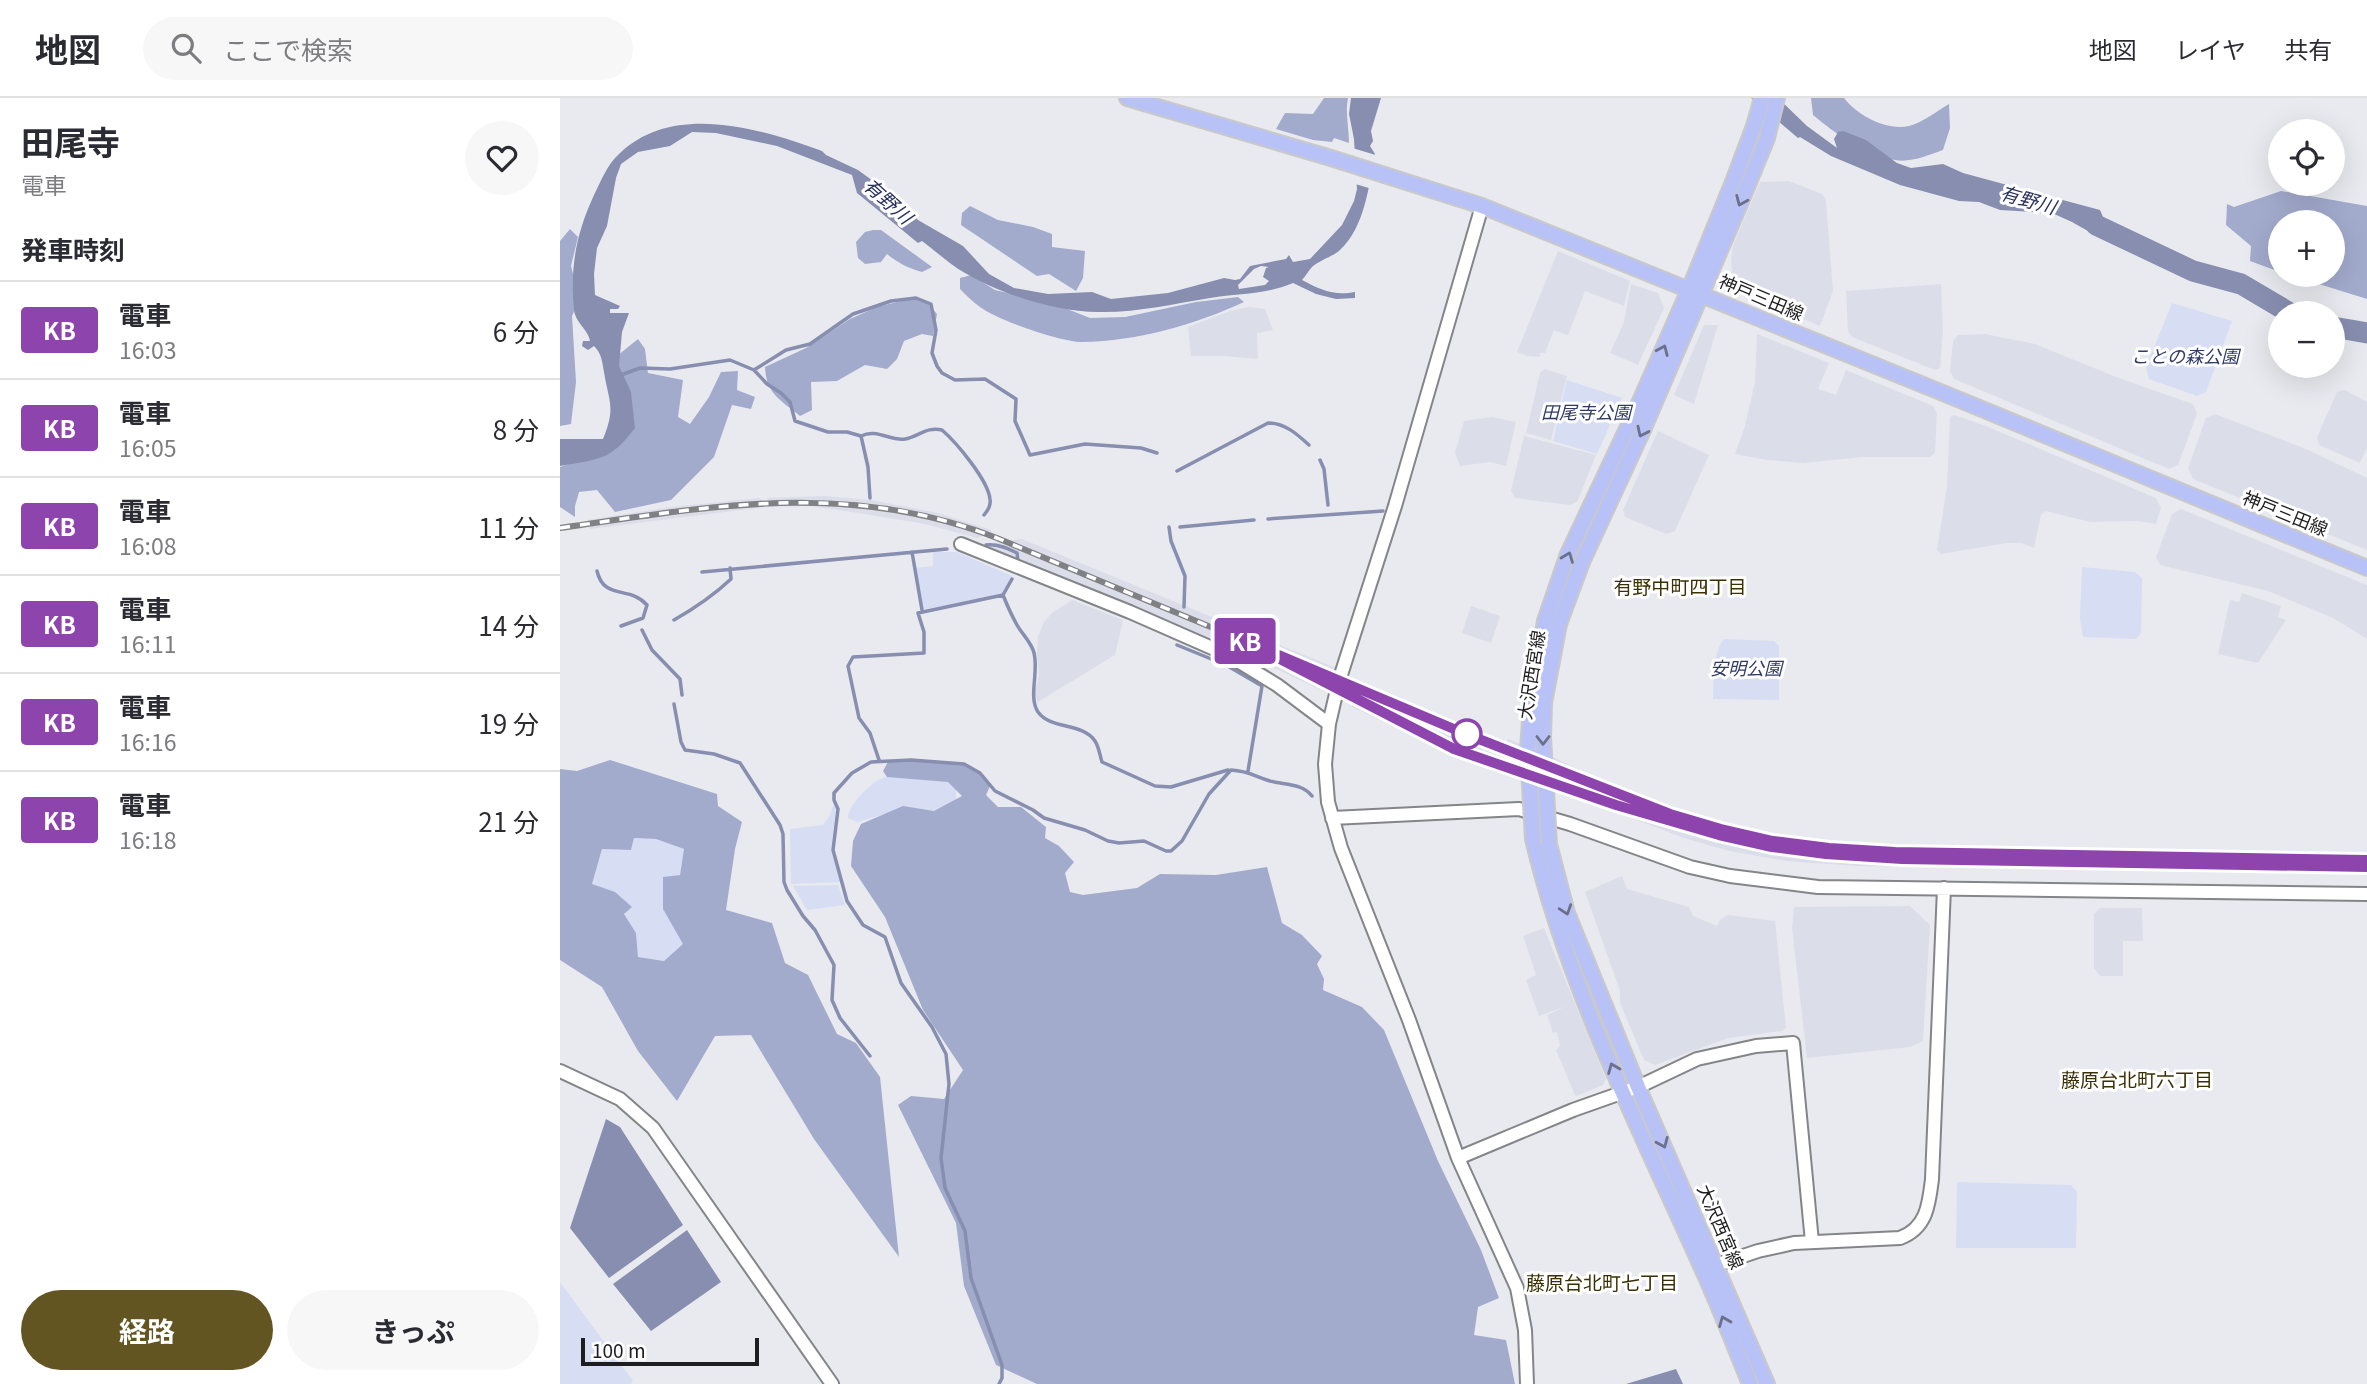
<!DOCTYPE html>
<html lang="ja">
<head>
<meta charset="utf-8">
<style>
  body { margin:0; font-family:Georgia,"Noto Sans JP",serif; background:#f7f7f7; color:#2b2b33; height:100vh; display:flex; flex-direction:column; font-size:26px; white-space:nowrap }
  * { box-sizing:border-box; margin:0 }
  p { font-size:23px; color:#7c7c81 }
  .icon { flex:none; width:38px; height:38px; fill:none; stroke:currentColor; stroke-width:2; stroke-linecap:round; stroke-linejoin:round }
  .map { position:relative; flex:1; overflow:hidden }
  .sheet { display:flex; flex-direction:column; background:#fff; width:560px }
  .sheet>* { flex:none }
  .badge { padding:0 14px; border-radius:5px; font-size:24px; line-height:46px }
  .tools { position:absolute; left:1708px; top:21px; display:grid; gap:14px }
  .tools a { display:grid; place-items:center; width:77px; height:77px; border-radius:50%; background:#fff; box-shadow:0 7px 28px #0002; font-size:35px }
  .scale { position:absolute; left:21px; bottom:18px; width:178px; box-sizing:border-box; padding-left:7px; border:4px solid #1e1e20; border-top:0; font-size:19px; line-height:24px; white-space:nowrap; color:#1e1e20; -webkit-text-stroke:5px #fff; paint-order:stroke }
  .map>.badge { position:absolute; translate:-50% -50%; box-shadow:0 0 0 4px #fff }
  h2 { padding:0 21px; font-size:26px; line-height:63px }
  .round { display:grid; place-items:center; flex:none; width:74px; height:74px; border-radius:37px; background:#f7f7f7 }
  .overview { display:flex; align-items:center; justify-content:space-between; height:119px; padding:0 21px }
  h1 { font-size:33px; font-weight:700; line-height:52px }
  .cta { display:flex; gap:14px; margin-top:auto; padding:14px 21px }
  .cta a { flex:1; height:80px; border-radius:42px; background:#635522; color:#fff; font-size:28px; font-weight:700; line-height:80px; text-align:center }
  .cta a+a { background:#f7f7f7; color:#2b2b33 }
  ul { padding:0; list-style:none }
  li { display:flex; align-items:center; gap:21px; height:98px; padding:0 21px; border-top:2px solid #e1e1e2 }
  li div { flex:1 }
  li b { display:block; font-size:26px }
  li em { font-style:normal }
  li .badge { min-width:77px; font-weight:700; text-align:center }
  header { display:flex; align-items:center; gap:42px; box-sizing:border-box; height:98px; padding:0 35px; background:#fff; border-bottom:2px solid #e1e1e2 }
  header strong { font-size:33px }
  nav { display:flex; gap:38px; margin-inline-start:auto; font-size:24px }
  .search { width:490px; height:63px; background:#f7f7f7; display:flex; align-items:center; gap:18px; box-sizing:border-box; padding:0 24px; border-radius:38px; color:#7c7c81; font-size:26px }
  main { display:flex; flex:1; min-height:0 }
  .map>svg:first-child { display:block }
  .built { fill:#dbdee9 }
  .green { fill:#d7ddf3 }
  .forest { fill:#a3abcd; fill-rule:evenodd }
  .water { fill:#878eaf; fill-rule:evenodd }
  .pier { fill:#e9eaef }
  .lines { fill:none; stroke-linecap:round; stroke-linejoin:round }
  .stream { stroke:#878eaf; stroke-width:3.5 }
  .river { stroke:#878eaf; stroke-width:21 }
  .minor-casing { stroke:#848589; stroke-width:16 }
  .major-casing { stroke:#c9c9c9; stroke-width:18 }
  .minor { stroke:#fff; stroke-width:12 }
  .major { stroke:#b8c2f6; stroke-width:14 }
  .rail-casing { stroke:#808184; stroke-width:6 }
  .rail { stroke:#fff; stroke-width:3.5; stroke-dasharray:10; stroke-linecap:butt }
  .major-bridge-casing { stroke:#c9c9c9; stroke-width:18; stroke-linecap:butt }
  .major-bridge { stroke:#b8c2f6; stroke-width:14 }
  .oneway { stroke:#6b708b }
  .line-casing { stroke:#fff; stroke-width:16 }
  .line { stroke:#8e44ad; stroke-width:10 }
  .stop-dot { fill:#fff; stroke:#8e44ad; stroke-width:3.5 }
  .labels { text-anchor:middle; stroke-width:6; stroke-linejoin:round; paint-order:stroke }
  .street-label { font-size:18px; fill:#1e1e20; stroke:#fff }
  .park-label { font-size:18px; font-style:italic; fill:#313967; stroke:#fff }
  .water-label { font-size:19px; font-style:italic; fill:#29305c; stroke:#fff }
  .neighbourhood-label { font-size:19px; fill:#3a3004; stroke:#fff }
</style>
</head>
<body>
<header>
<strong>地図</strong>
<div class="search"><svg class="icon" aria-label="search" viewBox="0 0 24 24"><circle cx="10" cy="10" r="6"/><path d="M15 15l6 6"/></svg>ここで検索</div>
<nav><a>地図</a><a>レイヤ</a><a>共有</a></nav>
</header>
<main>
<section class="sheet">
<div class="overview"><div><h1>田尾寺</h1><p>電車</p></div><a class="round"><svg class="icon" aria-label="heart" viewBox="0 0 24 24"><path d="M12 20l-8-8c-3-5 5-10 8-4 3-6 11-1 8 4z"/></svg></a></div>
<h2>発車時刻</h2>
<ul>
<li><span class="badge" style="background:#8e44ad;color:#fff">KB</span><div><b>電車</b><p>16:03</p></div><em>6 分</em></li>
<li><span class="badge" style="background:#8e44ad;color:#fff">KB</span><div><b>電車</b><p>16:05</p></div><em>8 分</em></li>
<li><span class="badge" style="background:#8e44ad;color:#fff">KB</span><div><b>電車</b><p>16:08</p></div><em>11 分</em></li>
<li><span class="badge" style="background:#8e44ad;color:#fff">KB</span><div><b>電車</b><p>16:11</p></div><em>14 分</em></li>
<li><span class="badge" style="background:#8e44ad;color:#fff">KB</span><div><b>電車</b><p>16:16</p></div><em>19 分</em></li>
<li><span class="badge" style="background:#8e44ad;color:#fff">KB</span><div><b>電車</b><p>16:18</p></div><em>21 分</em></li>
</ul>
<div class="cta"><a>経路</a><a>きっぷ</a></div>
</section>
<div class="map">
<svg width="1807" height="1286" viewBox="0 0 1807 1286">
  <rect width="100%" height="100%" fill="#e9eaef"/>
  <!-- built -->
  <path class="built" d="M1229 83 1262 96 1266 102 1273 193 1260 228 1225 213 1226 210 1194 197 1178 186 1172 175 1171 161 1173 147 1200 84Z
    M998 153 1070 183 1064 208 1025 193 1008 237 994 232 985 255H980V259L967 258 957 254Z
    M1071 186 1098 195 1104 210 1078 267 1050 255 1064 224Z
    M1381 186 1383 233 1380 270 1375 272 1292 239 1288 233 1286 193Z
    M689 209 705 211 713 232 697 235 698 261 663 258H631L628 229 670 213Z
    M1144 227H1158L1134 306 1114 297Z
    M1197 236 1269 265 1258 291 1276 297 1286 272 1373 308 1377 315 1375 355 1370 359H1303L1244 365 1206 362 1175 356 1185 328 1195 284Z
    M1425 236 1475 246 1556 279 1633 306 1637 316 1618 367 1609 371 1394 281 1390 273 1393 243 1398 237Z
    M985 271 1007 278 991 342 966 335 980 275Z
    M1785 292 1807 304V350L1800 365 1759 347 1757 339 1777 294Z
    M1655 316 1746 351 1807 380V452L1633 381 1628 370 1646 320Z
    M1394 317 1426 328 1596 400 1601 410 1596 426 1577 423 1531 424 1485 413 1481 417 1474 450 1462 445H1447L1381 456 1377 452 1387 389 1390 319Z
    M932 319 956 324 946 368 930 364 900 368 895 355 904 323Z
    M1098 333 1149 357 1115 433 1106 436 1065 419 1063 412Z
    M964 338 1036 357 1017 404 1010 407 955 400 951 393Z
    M264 398 311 402 378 415 431 432V435L417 440 365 426 292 414 249 408 210 409 207 400Z
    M200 400 205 409 30 431 27 422 111 409Z
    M1621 411 1807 487V541L1773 520 1708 493 1600 467 1596 459 1612 416Z
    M462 441 776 570 767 595 698 562 425 448V446Z
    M1682 495 1721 508 1718 519 1726 522 1698 565 1658 556 1670 502 1679 504Z
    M512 502 563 522 555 557 478 604 474 597 479 577 477 554 478 538 484 524 492 515Z
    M911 508 940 518 931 545 902 535Z
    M798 584 891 623 890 627 945 649 948 641 993 659 1058 691 1111 712 1214 738 1293 747 1807 754V774L1448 770V766H1401L1382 769 1296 768 1226 763 1169 753 1124 740 1014 698 933 673 893 657 792 609Z
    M1062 778 1067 791 1129 809 1133 818 1157 828 1160 822 1168 817 1215 823 1226 930 1222 933 1168 940 1095 967 1084 962 1060 905V893L1025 794Z
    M1350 808 1370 827 1363 943 1350 949 1247 960 1232 830 1234 809Z
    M1540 810H1582L1583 843H1563V878H1540L1534 870V816Z
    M984 830 1046 981 1043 987 1017 998 1015 997 996 952 1000 948 997 934 993 935 987 917 1006 908 979 918 966 882 976 877 963 838Z"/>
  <!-- green -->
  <path class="green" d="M1612 205 1672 223 1646 294 1637 298 1589 281 1586 269Z
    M1007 282 1062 300 1037 356 993 343Z
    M373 454H397L452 478 442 496 394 507 363 511 355 470 373 468Z
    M1522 469 1575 474 1582 480 1581 535 1576 541 1523 539 1520 521Z
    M1164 541 1214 543 1219 548V602L1153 601C1154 581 1152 557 1164 541Z
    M385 678 396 687V703L376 713 343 711 297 724 288 720C288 707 311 684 323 680 333 676 372 678 385 678Z
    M274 705 276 708 271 752 280 784 231 786 230 731 263 727 270 717Z
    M74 740 96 741 124 751 120 777 103 780V811L124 846 104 863 78 859 76 835 64 816 72 809 32 786 42 751 71 752Z
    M278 787 285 807 247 812 233 788Z
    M1397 1084 1511 1087 1517 1094 1516 1150H1396Z
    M0 1184 73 1283 70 1286H0Z"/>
  <!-- forest -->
  <path class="forest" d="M764 0H788C785 16 789 29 789 45L774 40 772 44 753 42 716 31 725 15 753 16Z
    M1284 0C1297 17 1326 33 1349 28 1362 25 1377 13 1389 6L1390 30 1383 52C1368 57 1351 65 1335 62 1305 58 1276 36 1253 17L1251 0Z
    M1721 93 1807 108V201L1730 177H1773V124H1720V174L1690 163 1691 148 1666 127 1667 106 1674 109Z
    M410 108 438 122 473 129 492 136V149L525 153 523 180 516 193 489 176 477 178 401 127 402 115Z
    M10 131 18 139 11 168 20 202 12 218 16 284 11 326 0 328V143Z
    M313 132H321L372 169 362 174C348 170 338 165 327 156L321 164 305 166 298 160 296 144 305 134Z
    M411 177 435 192 492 205 530 220 565 219 636 204 678 199 684 204C634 227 578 243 522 244 501 244 437 222 420 209 413 204 406 197 400 191V180Z
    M349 201 366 203 377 216 373 238 362 236 344 243 337 261 327 271 305 267 277 283 251 284 252 312 240 318C221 302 206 296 205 269L246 250 290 221 317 209Z
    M78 241 85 251 88 275 123 282 118 319 130 326 149 299 161 274 178 273 177 292 195 299 191 311 172 307 154 359 111 402 55 414 37 392 19 394 15 408V419L0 409V369L57 349 52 262Z
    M50 662 157 696 158 708 182 724 175 751 166 812 212 825 225 865 248 877 277 936 296 945 320 979 339 1159 254 1041 191 937 155 938 117 1003 78 953 42 889 0 862V671L17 673ZM74 740 96 741 124 751 120 777 103 779V811L123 846 104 863 78 859 76 835 64 816 72 809 55 794 32 786 42 751 71 752Z
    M329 662 404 666 419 675 430 688 426 697 438 709H461L486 729 485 740 499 748 514 764 505 775 510 794 523 797 577 790 600 776 656 777 707 769 722 825 742 837 762 858 757 866 764 881 763 892 802 909 824 932 878 1063 921 1152 939 1200 918 1209 914 1237 946 1242 955 1286H477L436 1267 404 1188 396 1125 338 1007 351 998 384 1001 403 972 363 912 325 819 291 768 293 743 301 726 343 708 374 713 402 698 388 684 327 679 323 673Z"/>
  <!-- water -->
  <path class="water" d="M791 0H821L811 33 813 43 810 48 815 56C809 87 805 129 780 152 772 159 760 162 752 169 748 173 746 178 742 182 761 192 774 198 795 194V200L776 201 756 196 733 185C705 197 679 195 650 200 613 206 575 215 538 214 496 214 441 196 405 175 389 166 377 154 362 143L358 145 297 95 292 77 217 48 156 35 132 34 110 48 78 54 61 66 56 80 47 128 37 150 34 176 35 197 60 208 58 211H50V215H69L62 234 59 268 71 294 75 330C50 363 39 361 0 368V341H43C56 309 49 305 44 274 42 264 42 256 34 248L28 252 22 248 23 243H30C28 231 15 225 14 211 10 169 16 136 34 97 41 83 47 67 59 56 113 3 201 31 262 53L266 57 298 72 346 107 358 122 403 148 429 176 454 190 488 196 532 194 551 201 608 195 664 180 675 182 680 181 690 168 726 161 729 157 733 164 750 161 782 127 794 103 797 91 794 41 789 16ZM701 168 709 169 706 170 703 179 709 183 705 187 679 191 678 187 694 171Z
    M1191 0H1218L1247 28 1277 50 1274 41 1278 34 1283 33 1306 42 1337 65 1351 70 1383 66 1403 75 1540 112 1543 119 1563 132 1558 146 1542 141 1512 124 1492 115 1440 112 1419 104 1399 103 1340 87 1271 58 1240 39 1238 40Z
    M46 1021 60 1029 123 1127 49 1180 10 1130Z
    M127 1132 161 1184 91 1233 53 1186Z
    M1116 1271 1123 1286H1066Z"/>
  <!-- pier -->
  <path class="pier" d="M789 49 819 58 812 91 792 85Z"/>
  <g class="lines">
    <!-- stream -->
    <path class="stream" d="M194 272 226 252 250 246 293 216 331 203 356 200 371 206 376 232 372 255 377 268 382 275 395 282 425 281 456 301 455 323 470 357 525 346 581 350 597 355
      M61 277 80 270 110 271 170 262 194 272 207 286 221 295 230 304 235 323 268 334H287L301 338 308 369 310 400
      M301 338C317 330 329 343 345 341 358 339 367 328 382 332 396 344 428 382 430 401 431 408 428 412 424 417
      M760 362 764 371 768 407
      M617 373 708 325C725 325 737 336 749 347
      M708 421 823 413
      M609 429 611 443 625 478 624 509
      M620 429 694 422
      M426 447C438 446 447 450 457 455L458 463
      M352 454 362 512
      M37 473C44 503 70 487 87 507L83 520 61 528
      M142 474 387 451
      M443 497C447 507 452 518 457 527 462 536 472 545 474 555 479 574 468 599 478 614 491 632 522 624 535 643 539 649 540 658 542 664L595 688 611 689 668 672
      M114 522C135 510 153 498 171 481L170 470
      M82 532 92 552 120 581 122 597
      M617 547 666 567 702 588 688 673
      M114 606 121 644 125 652 154 656 180 665 220 727 223 736 224 784 227 792 243 818 255 832 274 867 272 902 280 920 310 958
      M319 662 310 635 299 620 288 568 293 559 364 555V534L358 515 443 497 452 481
      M439 1286 442 1280V1267L411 1180 405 1133 385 1090 381 1060 389 986 386 956 372 929 341 885 325 839 303 827 287 803 273 752 278 711 274 702V695L292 675 311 664 351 662 404 666 420 675 435 693 473 712 484 720 525 732 548 743 559 745 584 743 606 753H611L622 743 649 696 671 672C689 673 694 678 710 683 724 687 742 685 752 698"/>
    <!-- river -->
    <path class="river" d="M1536 127 1633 173 1681 186 1730 215
      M1773 229 1807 235"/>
    <defs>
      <path id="minor" d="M922 108 835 408 779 583 769 626 765 666 768 704 781 750 849 922 898 1060 1013 1012 1078 989 1137 961 1196 948 1233 945 1252 1144
        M401 446 570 514 668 557 717 587 769 626
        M772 720 959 711 1010 726 1130 769 1170 778 1258 789 1807 796
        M0 973 60 1001 93 1030 272 1286
        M898 1060 957 1190 965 1232 967 1286
        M1147 1170 1198 1153 1234 1145 1340 1140C1367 1130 1369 1106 1372 1081L1384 790"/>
      <path id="major" d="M567 0 771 60 922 108 1383 295 1807 470
        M985 523 1008 456 1081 301 1129 192 1173 84 1194 28 1202 0
        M999 526 1022 464 1083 332 1183 99 1207 40 1217 0
        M973 741C1008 890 1079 1029 1141 1168 1159 1207 1174 1247 1190 1286
        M989 746 1007 815 1078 989 1207 1286"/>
    </defs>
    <!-- minor casing -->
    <use href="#minor" class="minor-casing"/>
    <!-- major casing -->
    <use href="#major" class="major-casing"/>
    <!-- minor -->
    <use href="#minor" class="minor"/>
    <!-- major -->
    <use href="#major" class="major"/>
    <defs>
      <path id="rail" d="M0 430C152 408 289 382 437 440L891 629
        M770 588 864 637
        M901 634 1053 696
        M894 651C989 684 1085 722 1183 744 1235 755 1289 757 1342 761L1807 769"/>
    </defs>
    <!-- rail casing -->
    <use href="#rail" class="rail-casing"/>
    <!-- rail -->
    <use href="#rail" class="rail"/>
    <defs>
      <path id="major-bridge" d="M973 741 968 652 971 606 985 523
        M989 746 983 639 984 605 999 526"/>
    </defs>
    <!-- major-bridge casing -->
    <use href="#major-bridge" class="major-bridge-casing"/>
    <!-- major-bridge -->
    <use href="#major-bridge" class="major-bridge"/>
  </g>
  <!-- one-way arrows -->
  <defs><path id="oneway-chevron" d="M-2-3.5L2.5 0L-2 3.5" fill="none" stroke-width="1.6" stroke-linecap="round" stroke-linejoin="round" transform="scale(1.75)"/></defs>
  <g class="oneway">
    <use href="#oneway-chevron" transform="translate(1181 103) rotate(113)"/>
    <use href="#oneway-chevron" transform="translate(1103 252) rotate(-66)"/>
    <use href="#oneway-chevron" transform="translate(1082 334) rotate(115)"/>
    <use href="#oneway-chevron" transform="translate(1008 459) rotate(-69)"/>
    <use href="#oneway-chevron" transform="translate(983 642) rotate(90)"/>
    <use href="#oneway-chevron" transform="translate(1006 812) rotate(71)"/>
    <use href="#oneway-chevron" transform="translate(1053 970) rotate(-112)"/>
    <use href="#oneway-chevron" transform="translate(1103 1045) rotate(67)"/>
    <use href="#oneway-chevron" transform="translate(1164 1223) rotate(-112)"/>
  </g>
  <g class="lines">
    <defs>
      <path id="line" d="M1807 762 1335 754 1269 750 1213 743 1161 731 1110 716 901 634 683 542 894 651 1056 707 1159 737 1212 749 1266 756 1342 761 1807 769"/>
    </defs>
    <!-- line casing -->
    <use href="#line" class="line-casing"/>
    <!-- line -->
    <use href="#line" class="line"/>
  </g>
  <!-- markers -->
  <circle class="stop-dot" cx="907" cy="636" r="14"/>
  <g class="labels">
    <!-- street labels -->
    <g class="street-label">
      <text transform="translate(1201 200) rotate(23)" y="6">神戸三田線</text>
      <text transform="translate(1725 416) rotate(22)" y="6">神戸三田線</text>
      <text transform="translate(972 577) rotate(-81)" y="6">大沢西宮線</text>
      <text transform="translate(1160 1129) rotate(67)" y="6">大沢西宮線</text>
    </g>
    <!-- park labels -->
    <g class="park-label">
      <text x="1625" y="265">ことの森公園</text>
      <text x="1026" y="321">田尾寺公園</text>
      <text x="1186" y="577">安明公園</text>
    </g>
    <!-- water labels -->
    <g class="water-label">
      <text transform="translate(1468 102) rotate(16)" y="7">有野川</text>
      <text transform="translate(328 103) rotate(42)" y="7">有野川</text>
    </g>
    <!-- neighbourhood labels -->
    <g class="neighbourhood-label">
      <text x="1120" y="496">有野中町四丁目</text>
      <text x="1577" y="989">藤原台北町六丁目</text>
      <text x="1042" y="1192">藤原台北町七丁目</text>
    </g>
  </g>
</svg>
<div class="tools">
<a><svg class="icon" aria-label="locate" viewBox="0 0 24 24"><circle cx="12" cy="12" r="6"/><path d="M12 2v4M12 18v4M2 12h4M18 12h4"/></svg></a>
<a>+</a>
<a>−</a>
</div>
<div class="scale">100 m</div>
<b class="badge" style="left:685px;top:543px;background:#8e44ad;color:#fff">KB</b>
</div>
</main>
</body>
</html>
